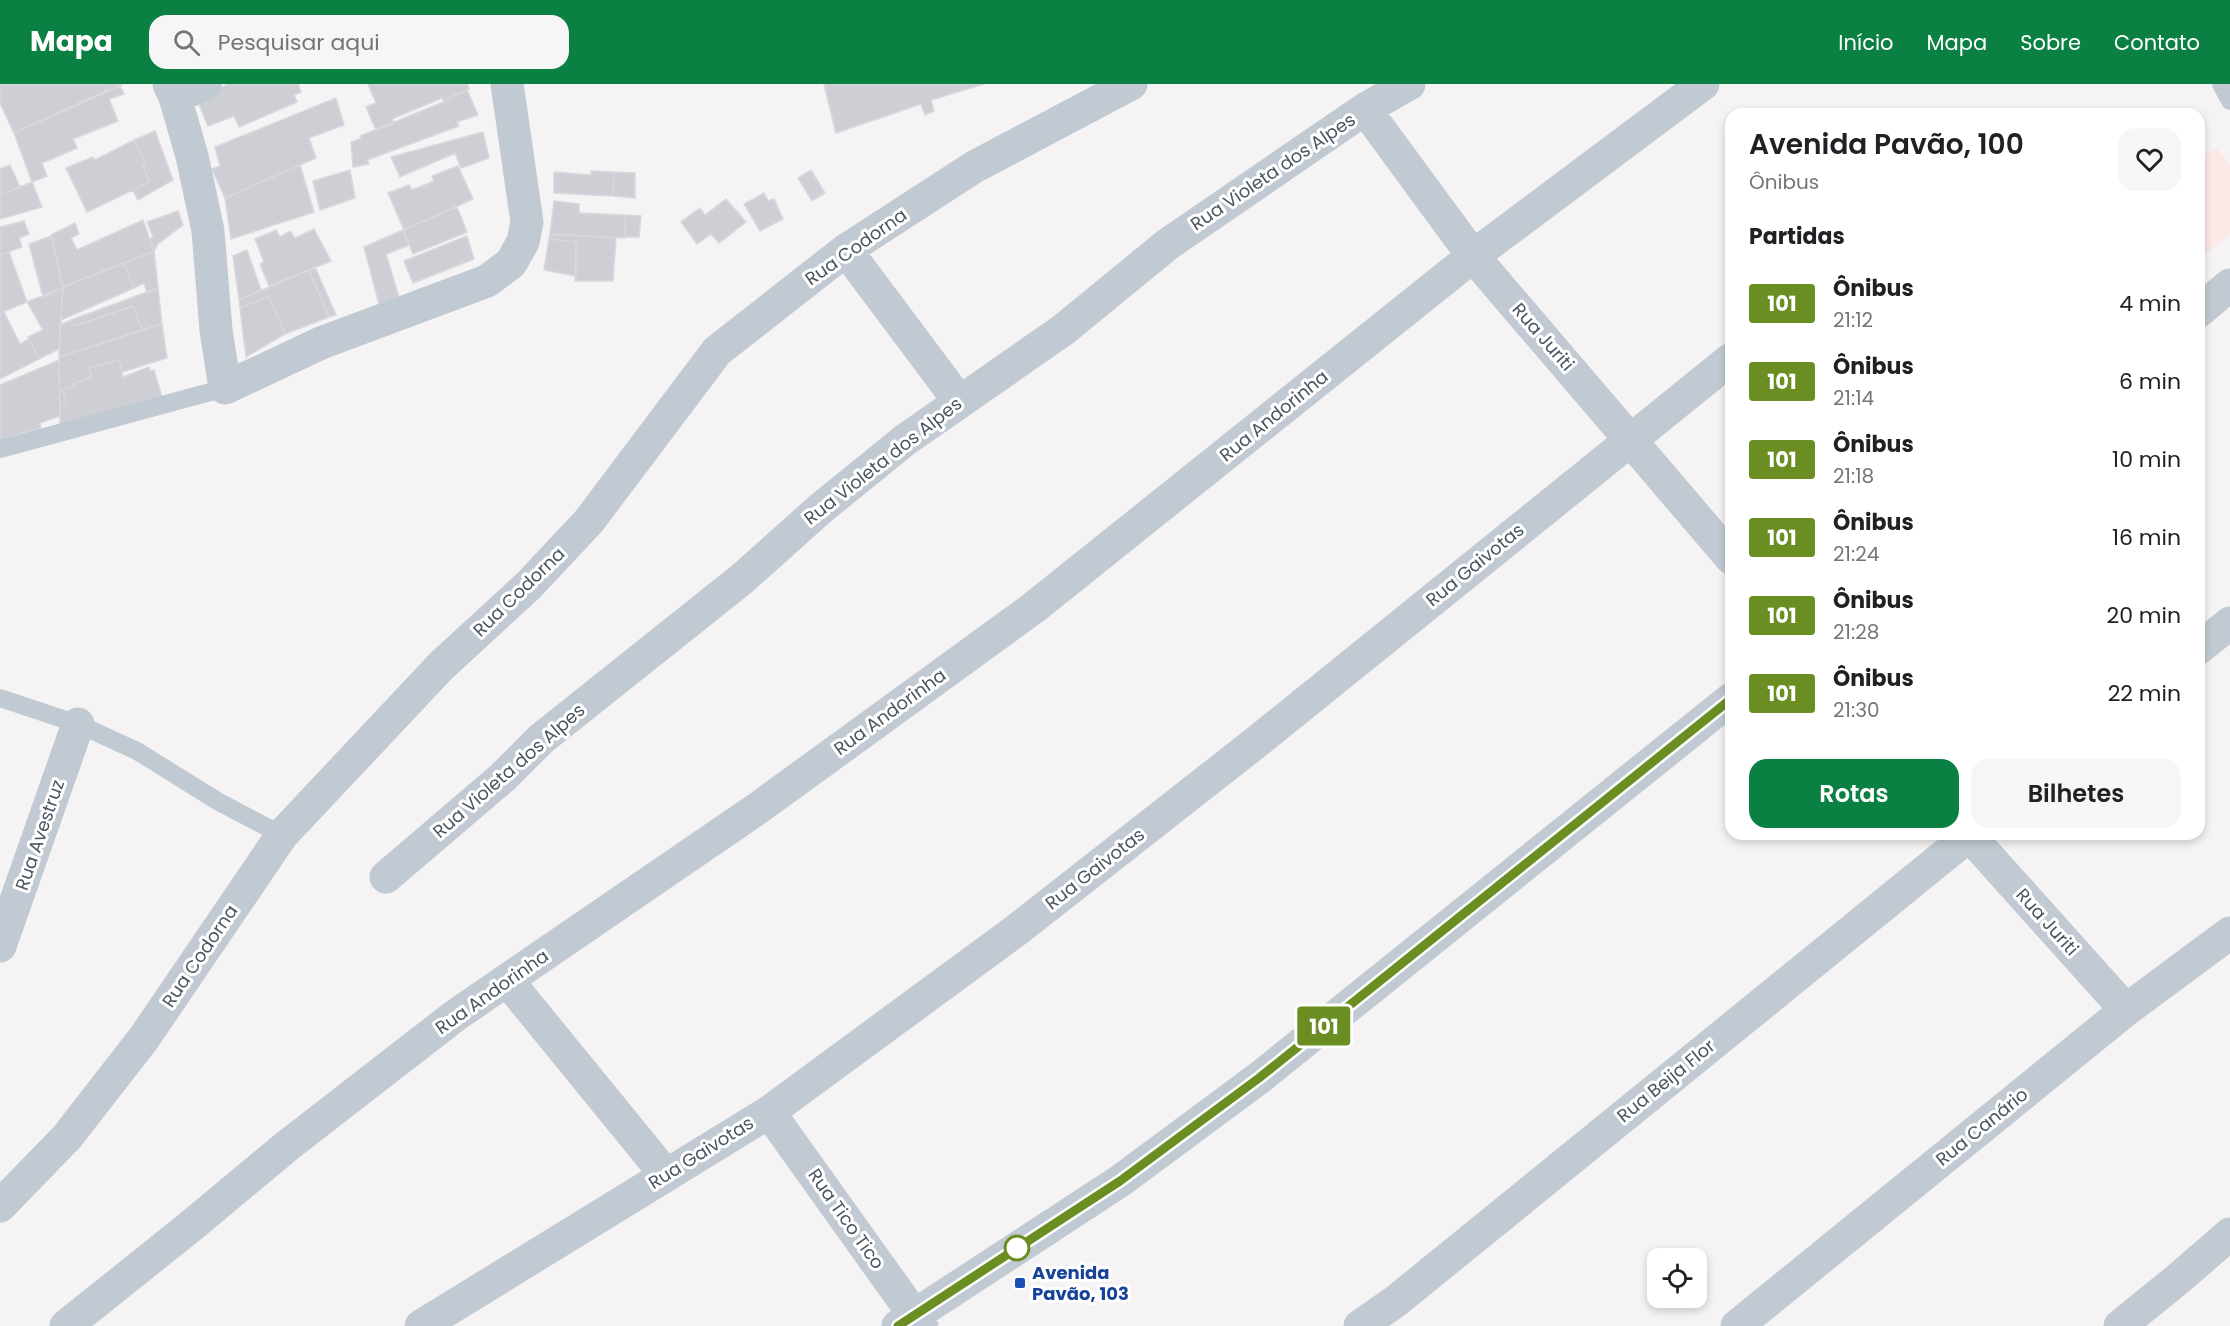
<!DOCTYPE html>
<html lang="pt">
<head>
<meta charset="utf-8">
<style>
  body { margin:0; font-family:Poppins,sans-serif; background:#f6f6f6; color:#202124; height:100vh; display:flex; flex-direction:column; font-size:22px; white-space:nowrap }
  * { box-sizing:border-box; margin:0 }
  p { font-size:20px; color:#757577 }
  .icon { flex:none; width:33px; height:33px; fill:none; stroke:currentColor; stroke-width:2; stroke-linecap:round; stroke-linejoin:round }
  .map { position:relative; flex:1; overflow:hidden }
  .panel { position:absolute; left:1725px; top:24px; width:480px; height:732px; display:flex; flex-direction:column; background:#fff; border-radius:18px; box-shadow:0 3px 9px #0003 }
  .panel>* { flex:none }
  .badge { padding:0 12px; border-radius:4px; font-size:21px; line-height:39px }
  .buttons { position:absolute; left:1647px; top:1164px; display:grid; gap:12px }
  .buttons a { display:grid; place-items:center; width:60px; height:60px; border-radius:12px; background:#fff; box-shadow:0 3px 9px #0003; font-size:30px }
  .map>.badge { position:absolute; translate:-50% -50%; box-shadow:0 0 0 3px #fff }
  h2 { padding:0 24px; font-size:22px; line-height:54px }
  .round { display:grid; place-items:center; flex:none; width:63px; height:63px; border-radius:18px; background:#f6f6f6 }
  .overview { display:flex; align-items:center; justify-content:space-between; height:102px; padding:0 24px }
  h1 { font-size:28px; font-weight:600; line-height:45px }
  .cta { display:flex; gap:12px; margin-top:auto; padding:12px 24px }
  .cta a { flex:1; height:69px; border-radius:18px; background:#0b8043; color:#fff; font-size:24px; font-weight:600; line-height:69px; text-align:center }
  .cta a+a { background:#f6f6f6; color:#202124 }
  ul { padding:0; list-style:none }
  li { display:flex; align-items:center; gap:18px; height:78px; padding:0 24px }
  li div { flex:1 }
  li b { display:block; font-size:22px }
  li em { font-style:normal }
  li .badge { min-width:66px; font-weight:700; text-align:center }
  header { display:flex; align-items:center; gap:36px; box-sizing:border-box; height:84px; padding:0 30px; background:#0b8043; color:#fff }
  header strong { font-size:28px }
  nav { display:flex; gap:33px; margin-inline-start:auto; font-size:21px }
  .search { width:420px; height:54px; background:#f6f6f6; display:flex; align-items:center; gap:15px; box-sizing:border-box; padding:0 21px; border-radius:18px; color:#757577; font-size:22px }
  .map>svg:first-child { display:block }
  .medical { fill:#fce8e6 }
  .building { fill:#cdcfd5; stroke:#d7d9de; stroke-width:1.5 }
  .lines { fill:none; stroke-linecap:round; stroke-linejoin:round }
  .lane { stroke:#c1cad2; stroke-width:18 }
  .street { stroke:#c1cad2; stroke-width:33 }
  .line-casing { stroke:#fff; stroke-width:14 }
  .line { stroke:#6b8e23; stroke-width:9 }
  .stop-dot { fill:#fff; stroke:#6b8e23; stroke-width:3 }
  .transit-dot { fill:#1a4fb4; stroke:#fff; stroke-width:2 }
  .labels { text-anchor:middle; stroke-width:6; stroke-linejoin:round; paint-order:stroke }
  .street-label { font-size:18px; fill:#4a5661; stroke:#fff }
  .transit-label { font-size:18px; font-weight:bold; fill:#164399; stroke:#fff; text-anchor:start }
</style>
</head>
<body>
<header>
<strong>Mapa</strong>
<div class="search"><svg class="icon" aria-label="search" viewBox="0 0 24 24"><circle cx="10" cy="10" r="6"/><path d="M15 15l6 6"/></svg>Pesquisar aqui</div>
<nav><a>Início</a><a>Mapa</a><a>Sobre</a><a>Contato</a></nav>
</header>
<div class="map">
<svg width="2230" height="1242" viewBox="0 0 2230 1242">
  <rect width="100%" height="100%" fill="#f5f3f3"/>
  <!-- medical -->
  <path class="medical" d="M2216 64 2230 80V151L2199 174V75Z"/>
  <!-- building -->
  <path class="building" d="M0 0H103L106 7 14 49 0 19Z
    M103 0H123L106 7Z
    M228 0H298L301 8 294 11 297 18 239 43 234 32 208 42 197 15Z
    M368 0H467L469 5 446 15V17L444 18 442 14 392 35 394 39 376 46 366 23 376 19Z
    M824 0H984L931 16 934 27 925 31 921 20 836 49Z
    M120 2 124 10 109 15 118 37 73 55 77 64 42 79 47 92 32 98 14 49Z
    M467 6 478 31 457 38 459 42 367 76 369 80 353 83 351 58 361 55 360 52 446 17V15Z
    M336 14 344 41 309 54 316 74 225 114 212 85 220 82 215 63Z
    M155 47 173 96 138 116 133 106 150 98 142 81 146 80 134 56Z
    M483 48 489 74 461 84 455 69 400 93 391 73Z
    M134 56 146 80 142 81 150 98 87 128 66 84 93 73 95 76Z
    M10 81 20 103 0 111V85Z
    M300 81 314 128 231 155 225 114Z
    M458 82 473 115 404 146 388 109 409 101 412 106 434 97 432 92Z
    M350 86 355 114 320 126 313 97Z
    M811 86 825 109 812 117 798 94Z
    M591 87 614 88 613 112 554 109V88L591 91Z
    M614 88 635 89V114L613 112Z
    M32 98 42 123 0 135V111Z
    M764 109 768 117 774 115 783 135 760 147 744 120Z
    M726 115 746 138 719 159 711 150 697 160 681 138 700 124 705 131Z
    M554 117 579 120V129L625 131V154L550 150Z
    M457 123 467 148 413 170 403 146Z
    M178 127 183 141 158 160 154 167 149 155 153 153 147 138Z
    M625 131 641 132 639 153H625Z
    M143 136 154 167 63 203 51 151 75 139 79 150 71 154 77 166Z
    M24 137 29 150 19 154 22 163 0 171V143Z
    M314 145 331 177 269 202 260 180 264 178 255 155 276 146 280 153 290 147 295 154Z
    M403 146 409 161 386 170 399 213 379 220 364 163Z
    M550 150 616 154 613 197H575L576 158 549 155Z
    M51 152 63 204 43 213 29 160Z
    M467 152 474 175 413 199 404 177Z
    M549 155 576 158V192L544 186Z
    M247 166 261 206 239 216 233 172Z
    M154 167 158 204 147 209 144 199 134 204 124 179Z
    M9 168 27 218 0 229V171Z
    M124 179 134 204 61 236 63 203Z
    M315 183 336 231 329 233 309 186Z
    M309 186 329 233 285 250 269 212 240 224 239 216Z
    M63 204 59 265 39 275 28 253 43 246 27 218Z
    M158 204 162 240 142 246 133 222 74 242 71 236Z
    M269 212 285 250 246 273 240 224Z
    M133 222 142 246 59 273 60 241 71 236 74 242Z
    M4 228 20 260 29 255 39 275 0 295V229Z
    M162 240 167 274 122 288 119 276 89 284 92 293 73 300 74 303 62 306 67 319 60 322 59 273Z
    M59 276 60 332 40 339 41 344 7 354 9 359 0 361V301Z
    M119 276 123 293 149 283 150 287 154 286 162 313 60 344V322L67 319 62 306 74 303 73 300 92 293 89 284Z"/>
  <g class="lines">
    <!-- lane -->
    <path class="lane" d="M2221 0 2230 17
      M0 365 225 304
      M0 614 78 640 137 667 219 718 282 751"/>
    <!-- street -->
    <path class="street" d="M169 0 175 13 192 72 208 147 216 246 225 304 321 259 487 197 511 179 523 158 527 138 507 0
      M175 13 205 0
      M1365 25 1473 172 1731 474
      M846 166 959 317
      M2199 227 2230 201
      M2199 564 2230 539
      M1968 750 2126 926
      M386 793 503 693 541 655 743 494 820 425 905 356 1063 246 1168 160 1365 25 1409 0
      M0 862 78 640
      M507 896 666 1091
      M769 1028 922 1242
      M0 1122 67 1053 144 954 282 751 441 582 529 501 589 437 717 267 846 166 974 83 1131 0
      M66 1242 191 1142 287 1062 456 931 761 722 1032 525 1473 172 1703 0
      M421 1242 769 1028 1018 845 1259 656 1731 275
      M898 1242 1120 1097 1259 994 1731 615
      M1360 1242 1396 1217 1971 750
      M1737 1242 2126 926 2230 849
      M2120 1242 2178 1195 2230 1150"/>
  </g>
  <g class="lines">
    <defs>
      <path id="line" d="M898 1242 1120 1097 1259 994 1731 615"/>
    </defs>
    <!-- line casing -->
    <use href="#line" class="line-casing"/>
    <!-- line -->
    <use href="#line" class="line"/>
  </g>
  <!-- markers -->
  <circle class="stop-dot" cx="1017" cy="1164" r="12"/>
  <rect class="transit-dot" x="1014" y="1193" width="12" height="12" rx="3"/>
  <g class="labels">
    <!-- street labels -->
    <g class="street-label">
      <text transform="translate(1273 88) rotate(-34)" y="6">Rua Violeta dos Alpes</text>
      <text transform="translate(856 163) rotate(-35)" y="6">Rua Codorna</text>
      <text transform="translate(1543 253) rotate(49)" y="6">Rua Juriti</text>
      <text transform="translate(1274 332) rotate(-39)" y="6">Rua Andorinha</text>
      <text transform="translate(883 377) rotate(-38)" y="6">Rua Violeta dos Alpes</text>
      <text transform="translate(1475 481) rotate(-39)" y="6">Rua Gaivotas</text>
      <text transform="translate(519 508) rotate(-44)" y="6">Rua Codorna</text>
      <text transform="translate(890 628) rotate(-36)" y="6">Rua Andorinha</text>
      <text transform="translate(509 687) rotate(-41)" y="6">Rua Violeta dos Alpes</text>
      <text transform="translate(40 751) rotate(-71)" y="6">Rua Avestruz</text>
      <text transform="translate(1095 785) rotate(-38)" y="6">Rua Gaivotas</text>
      <text transform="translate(2047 838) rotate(48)" y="6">Rua Juriti</text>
      <text transform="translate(200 872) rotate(-56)" y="6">Rua Codorna</text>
      <text transform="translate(492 908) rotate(-35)" y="6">Rua Andorinha</text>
      <text transform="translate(1666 997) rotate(-39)" y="6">Rua Beija Flor</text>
      <text transform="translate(1982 1043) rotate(-39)" y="6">Rua Canário</text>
      <text transform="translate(701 1069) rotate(-32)" y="6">Rua Gaivotas</text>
      <text transform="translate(846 1135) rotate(55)" y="6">Rua Tico Tico</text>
    </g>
    <!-- transit labels -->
    <g class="transit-label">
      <text x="1032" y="1195">Avenida<tspan x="1032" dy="21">Pavão, 103</tspan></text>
    </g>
  </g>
</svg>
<div class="buttons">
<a><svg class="icon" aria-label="locate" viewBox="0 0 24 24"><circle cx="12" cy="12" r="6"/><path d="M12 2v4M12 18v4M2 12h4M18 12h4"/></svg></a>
</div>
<b class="badge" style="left:1324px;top:942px;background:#6b8e23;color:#fff">101</b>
<section class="panel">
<div class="overview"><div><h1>Avenida Pavão, 100</h1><p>Ônibus</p></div><a class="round"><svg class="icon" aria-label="heart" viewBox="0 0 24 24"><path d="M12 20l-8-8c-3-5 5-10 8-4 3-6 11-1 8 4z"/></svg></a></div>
<h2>Partidas</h2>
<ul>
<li><span class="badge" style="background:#6b8e23;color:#fff">101</span><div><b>Ônibus</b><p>21:12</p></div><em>4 min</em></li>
<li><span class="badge" style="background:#6b8e23;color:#fff">101</span><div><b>Ônibus</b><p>21:14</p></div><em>6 min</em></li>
<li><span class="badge" style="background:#6b8e23;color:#fff">101</span><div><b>Ônibus</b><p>21:18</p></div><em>10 min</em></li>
<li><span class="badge" style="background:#6b8e23;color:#fff">101</span><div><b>Ônibus</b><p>21:24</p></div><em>16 min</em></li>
<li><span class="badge" style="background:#6b8e23;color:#fff">101</span><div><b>Ônibus</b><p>21:28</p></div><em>20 min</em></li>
<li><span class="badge" style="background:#6b8e23;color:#fff">101</span><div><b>Ônibus</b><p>21:30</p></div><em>22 min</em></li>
</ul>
<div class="cta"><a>Rotas</a><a>Bilhetes</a></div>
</section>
</div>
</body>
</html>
